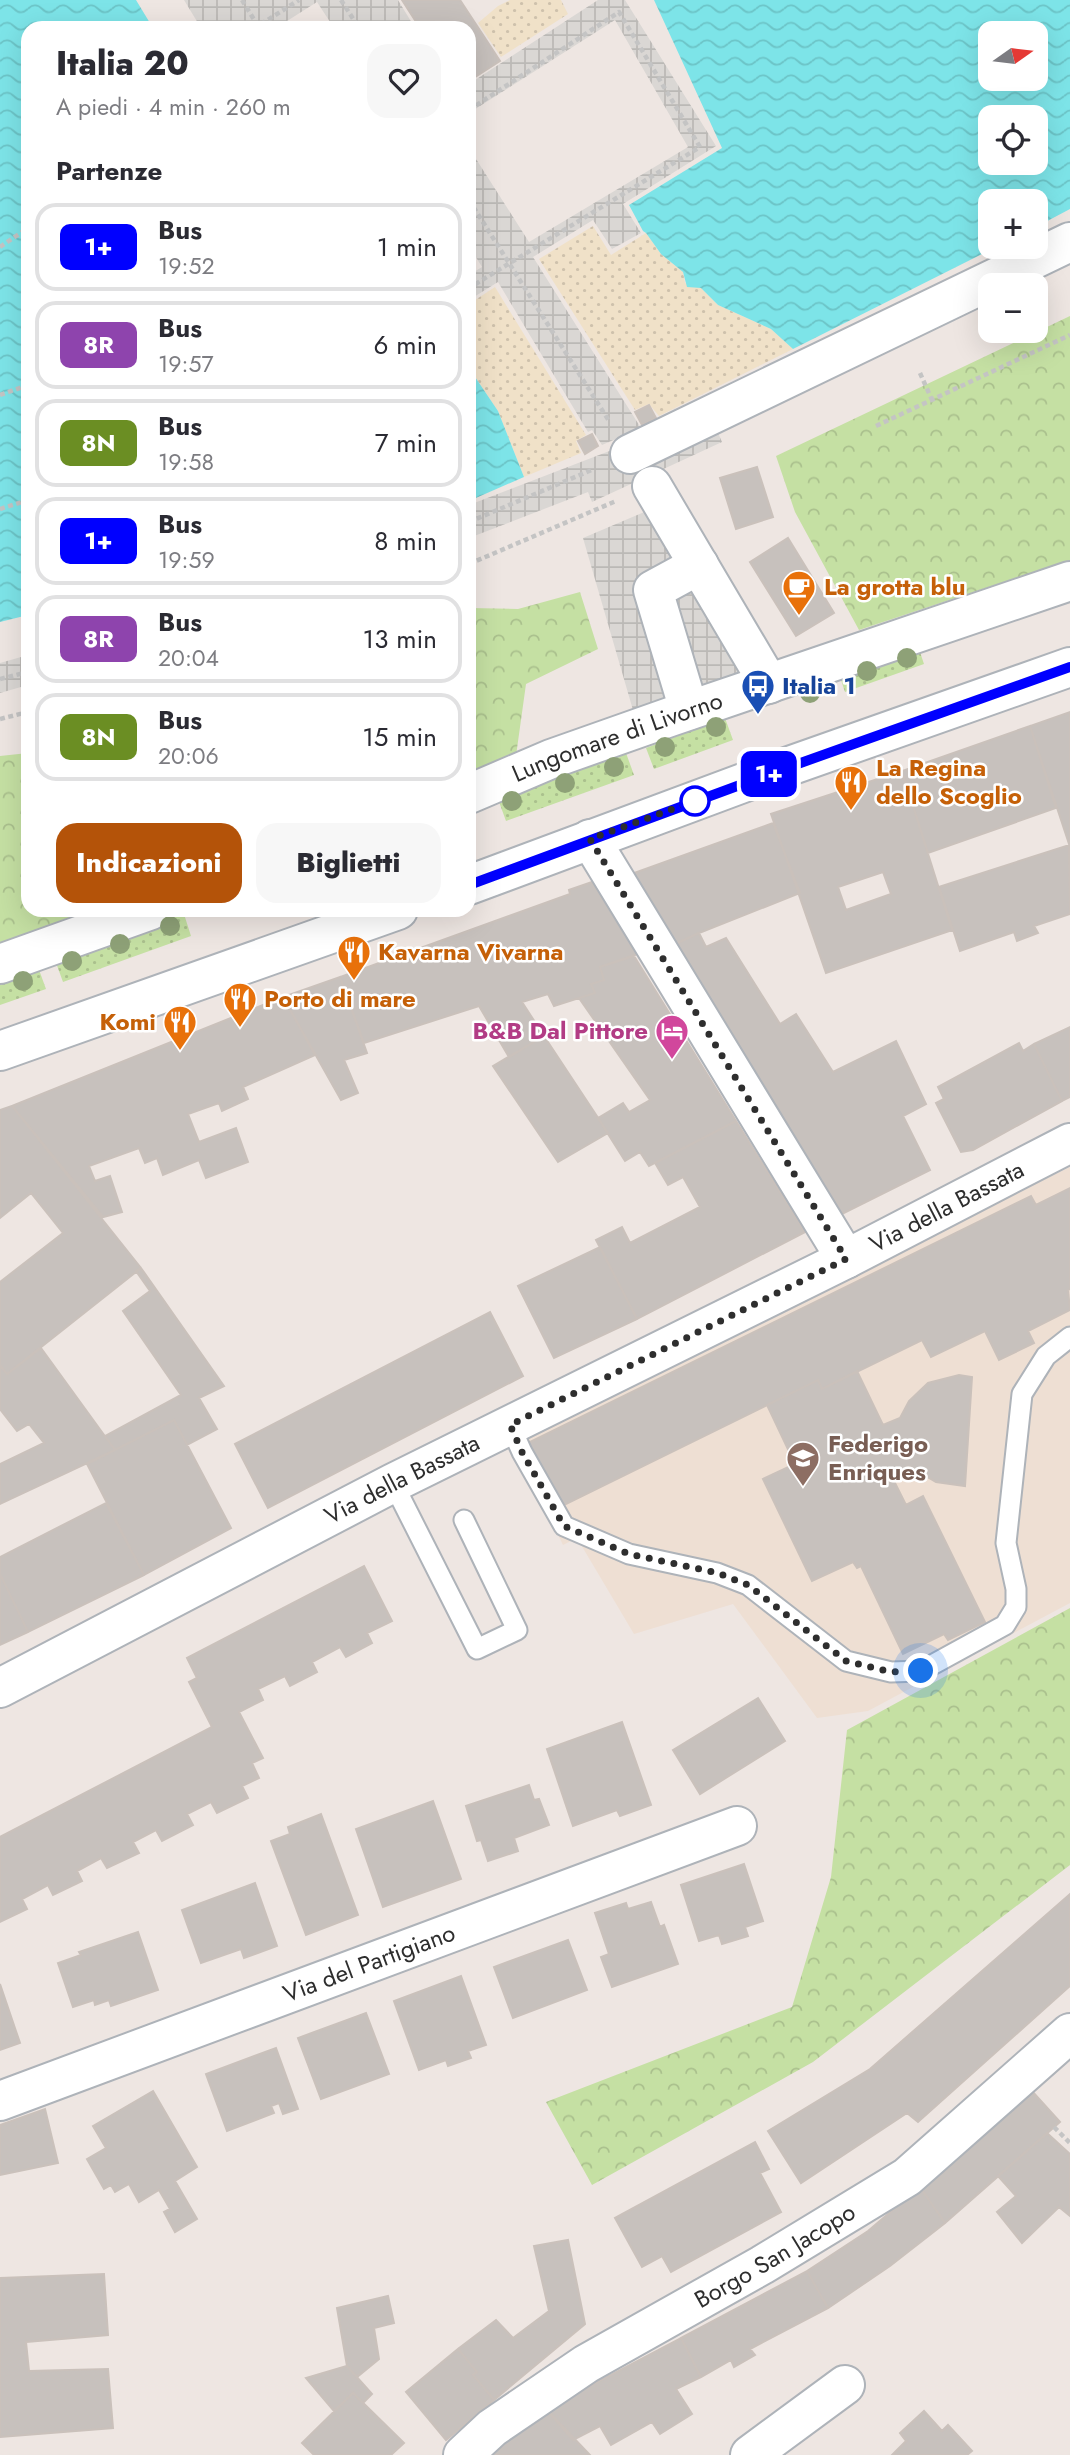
<!DOCTYPE html>
<html lang="it">
<head>
<meta charset="utf-8">
<style>
  body { margin:0; font-family:Jost,sans-serif; background:#f7f7f7; color:#2b2b33; height:100vh; display:flex; flex-direction:column; font-size:26px; white-space:nowrap }
  * { box-sizing:border-box; margin:0 }
  p { font-size:23px; color:#7c7c81 }
  .icon { flex:none; width:38px; height:38px; fill:none; stroke:currentColor; stroke-width:2; stroke-linecap:round; stroke-linejoin:round }
  .map { position:relative; flex:1; overflow:hidden }
  .sheet { position:absolute; left:21px; top:21px; width:455px; height:896px; display:flex; flex-direction:column; background:#fff; border-radius:21px; box-shadow:0 7px 28px #0002 }
  .sheet>* { flex:none }
  .badge { padding:0 14px; border-radius:10px; font-size:24px; line-height:46px }
  .needle { width:46px; rotate:76deg }
  .fabs { position:absolute; left:978px; top:21px; display:grid; gap:14px }
  .fabs a { display:grid; place-items:center; width:70px; height:70px; border-radius:14px; background:#fff; box-shadow:0 7px 28px #0002; font-size:35px }
  .you { position:absolute; width:35px; height:35px; margin:-18px; border:5px solid #fff; border-radius:50%; background:#1a73e8; box-shadow:0 0 0 10px #1a73e833 }
  .map>.badge { position:absolute; translate:-50% -50%; box-shadow:0 0 0 4px #fff }
  h2 { padding:0 35px; font-size:26px; line-height:63px }
  .round { display:grid; place-items:center; flex:none; width:74px; height:74px; border-radius:21px; background:#f7f7f7 }
  .overview { display:flex; align-items:center; justify-content:space-between; height:119px; padding:0 35px }
  h1 { font-size:33px; font-weight:800; line-height:52px }
  .primary-button { display:flex; gap:14px; margin-top:auto; padding:14px 35px }
  .primary-button a { flex:1; height:80px; border-radius:21px; background:#b45309; color:#fff; font-size:28px; font-weight:800; line-height:80px; text-align:center }
  .primary-button a+a { background:#f7f7f7; color:#2b2b33 }
  ul { padding:0; list-style:none }
  li { display:flex; align-items:center; gap:21px; height:88px; margin:0 14px 10px; padding:0 21px; border:4px solid #e1e1e2; border-radius:21px }
  li div { flex:1 }
  li b { display:block; font-size:26px }
  li em { font-style:normal }
  li .badge { min-width:77px; font-weight:700; text-align:center }
  .map>svg:first-child { display:block }
  .education { fill:#eedfd3 }
  .grass { fill:url(#grass-dots) }
  .forest { fill:url(#forest-crowns) }
  .sand { fill:url(#sand-dots) }
  .plaza { fill:url(#plaza-grid) }
  .water { fill:url(#water-waves); fill-rule:evenodd }
  .building { fill:#c7c1bd; stroke:#cac1bb; stroke-width:2; fill-rule:evenodd }
  .lines { fill:none; stroke-linecap:round; stroke-linejoin:round }
  .lane-casing { stroke:#aeb3b9; stroke-width:23 }
  .street-casing { stroke:#aeb3b9; stroke-width:42 }
  .secondary-casing { stroke:#aeb3b9; stroke-width:42 }
  .path { stroke:#c4c4c4; stroke-width:4.5; stroke-dasharray:5 3.5; stroke-linecap:butt }
  .lane { stroke:#fff; stroke-width:19 }
  .street { stroke:#fff; stroke-width:38 }
  .secondary { stroke:#fff; stroke-width:38 }
  .tree { fill:#8ea177 }
  .line-casing { stroke:#fff; stroke-width:16 }
  .line { stroke:#00f; stroke-width:10 }
  .walk { stroke:#2e2e2e; stroke-width:7; stroke-dasharray:0 12.6 }
  .stop-dot { fill:#fff; stroke:#00f; stroke-width:3.5 }
  .labels { text-anchor:middle; stroke-width:5; stroke-linejoin:round; paint-order:stroke }
  .food-label { font-size:24px; font-weight:bold; fill:#c56008; stroke:#fff; text-anchor:start }
  .transit-label { font-size:24px; font-weight:bold; fill:#164399; stroke:#fff; text-anchor:start }
  .street-label { font-size:24px; fill:#2e2e2e; stroke:#fff }
  .hotel-label { font-size:24px; font-weight:bold; fill:#b23c85; stroke:#fff; text-anchor:end }
  .education-label { font-size:24px; font-weight:bold; fill:#785e54; stroke:#fff; text-anchor:start }
</style>
</head>
<body>
<div class="map">
<svg width="1070" height="2455" viewBox="0 0 1070 2455">
  <defs>
    <pattern id="grass-dots" width="8" height="8" patternUnits="userSpaceOnUse" patternTransform="scale(1.75)"><rect width="8" height="8" fill="#c5e0a3"/><path d="M2 2h.1M6 6h.1" fill="none" stroke="#aac08d" stroke-width="1.8" stroke-linecap="round"/></pattern>
    <pattern id="forest-crowns" width="20" height="18" patternUnits="userSpaceOnUse" patternTransform="scale(1.75)"><rect width="20" height="18" fill="#c5e0a3"/><path d="M2 6a3 3 0 1 1 6 0M12 15a3 3 0 1 1 6 0" fill="none" stroke="#aac08d"/></pattern>
    <pattern id="sand-dots" width="8" height="8" patternUnits="userSpaceOnUse" patternTransform="scale(1.75)"><rect width="8" height="8" fill="#f0e1c8"/><path d="M2 2h.1M6 6h.1" fill="none" stroke="#cec1ac" stroke-width="1.8" stroke-linecap="round"/></pattern>
    <pattern id="plaza-grid" width="8" height="8" patternUnits="userSpaceOnUse" patternTransform="scale(1.75)"><rect width="8" height="8" fill="#dad7d4"/><path d="M0 4h8M4 0v8" fill="none" stroke="#bbb9b6"/></pattern>
    <pattern id="water-waves" width="16" height="10" patternUnits="userSpaceOnUse" patternTransform="scale(1.75)"><rect width="16" height="10" fill="#7de4e8"/><path d="M0 5q4-4 8 0t8 0" fill="none" stroke="#6cc4c7"/></pattern>
  </defs>
  <rect width="100%" height="100%" fill="#eee6e2"/>
  <!-- education -->
  <path class="education" d="M1070 1167V1603L868 1711 817 1718 733 1604 634 1634 577 1538 563 1545 511 1438Z"/>
  <!-- grass -->
  <path class="grass" d="M917 643 924 664 845 692 838 671Z
    M725 718 733 740 654 769 646 748Z
    M626 753 634 775 506 821 498 799Z
    M184 914 191 936 63 982 55 960Z
    M38 967 46 989 0 1005V980Z"/>
  <!-- forest -->
  <path class="forest" d="M1070 316V560L859 630 795 512 776 456Z
    M580 592 598 649 526 684 515 763 469 780V608L518 609Z
    M28 753V910H92L62 920 56 931 7 945 0 944V756Z
    M1070 1608V1865L813 2062 592 2185 546 2102 792 2007 831 1877 847 1730Z"/>
  <!-- sand -->
  <path class="sand" d="M510 0H561L568 14 501 57 478 23 498 6Z
    M593 226 611 255 646 233 661 254 683 272 685 283 701 288 718 305 771 329 793 349 659 416 649 404 635 410 539 259Z
    M495 287 586 435 576 441 581 453 524 477 498 411 469 368V304Z"/>
  <!-- plaza -->
  <path class="plaza" d="M184 0H398L415 28H334L317 2 276 28H201Z
    M598 0H625L716 146 623 204 641 233 612 249 593 220 533 257 641 428 602 445 592 430 588 432 498 282 469 300V275L482 267 469 246V148L529 242 688 147 615 20 469 113V84Z
    M715 426 722 442 592 502 588 492 469 538V505L625 445Z
    M649 510 744 682 635 717 583 538Z
    M28 655V685L0 693V663Z"/>
  <!-- water -->
  <path class="water" d="M0 0H136L153 28H28V615L0 622Z
    M654 0H1070V209L1036 227V201H990V247H996L793 349 771 329 718 305 701 288 687 287 683 272 661 254 646 233 643 231 629 205 722 148ZM990 33H1036V79H990ZM990 117H1036V163H990Z
    M469 368 498 411 524 477 469 501Z"/>
  <!-- building -->
  <path class="building" d="M402 0H460L500 61 469 81V28H420Z
    M649 405 656 418 642 425 635 412Z
    M592 434 598 446 585 454 578 441Z
    M757 467 773 517 736 529 720 478Z
    M788 538 834 613 796 636 750 562Z
    M1070 712V847L1030 726Z
    M1030 726 1056 808 928 853 902 771Z
    M902 771 952 930 826 973 771 814ZM883 872 891 894 846 910 838 887Z
    M773 823 800 893 699 933 669 947 623 877Z
    M1069 845 1070 914 1034 926 1038 933 1017 941 1014 932 960 951 939 887Z
    M592 882 638 954 600 967 604 980 591 984 595 993 554 1006 548 994 522 1002 544 1036 509 1057 479 1006 364 1043 340 977 570 894 569 890Z
    M699 933 706 947 726 938 780 1024 796 1014 833 1072 896 1041 926 1104 903 1116 930 1170 842 1214 669 947Z
    M634 956 736 1121 649 1166 640 1152 625 1161 598 1118 623 1103 629 1112 650 1100 579 998 595 993 591 984 604 980 600 967Z
    M340 977 367 1053 344 1060 358 1093 341 1100 283 997Z
    M283 997 315 1055 243 1087 248 1099 222 1111 219 1103 188 1114 199 1142 236 1128 248 1162 206 1178 199 1160 163 1175 157 1158 145 1163 139 1148 89 1166 95 1181 110 1176 122 1212 103 1217 12 1106Z
    M1070 1027V1097L1062 1101 1034 1044Z
    M544 1036 608 1133 558 1162 493 1066Z
    M1019 1043 1023 1051 1034 1044 1062 1101 973 1150 961 1152 936 1103 944 1099 938 1087Z
    M12 1106 141 1268 7 1374 0 1365V1282L63 1233 31 1193 0 1218V1110Z
    M736 1121 805 1232 637 1319 596 1240 622 1227 630 1243 700 1207 683 1177 668 1185 655 1163Z
    M1070 1188V1289L1068 1290 1070 1310 1028 1331 1034 1343 999 1360 985 1331 931 1357 922 1340 822 1389 818 1380 558 1508 526 1444 1031 1196 1036 1205Z
    M600 1247 637 1319 554 1358 518 1286Z
    M141 1268 224 1386 199 1398 217 1429 187 1445 174 1420 115 1450 105 1436 181 1395 123 1311 150 1291 136 1271Z
    M490 1312 523 1376 268 1508 235 1444Z
    M41 1348 115 1450 0 1504V1464L44 1443 29 1424 17 1431 0 1409V1365L7 1374Z
    M857 1371 883 1425 900 1418 909 1401 928 1383 959 1375 972 1377 965 1486 936 1482 909 1466 891 1475 906 1505 923 1496 985 1622 948 1640 944 1634 903 1654 861 1566 857 1568 853 1562 812 1581 763 1479 795 1464 767 1405 818 1380 822 1389Z
    M174 1420 231 1528 144 1575 87 1464Z
    M106 1503 144 1575 28 1632 0 1574V1557Z
    M364 1566 392 1621 367 1633 372 1643 346 1657 340 1647 312 1662 317 1672 290 1686 285 1676 258 1689 263 1700 239 1712 263 1758 252 1763 259 1778 242 1786 248 1798 217 1813 211 1802 187 1814 193 1825 162 1841 156 1830 133 1842 139 1853 107 1868 101 1858 77 1871 82 1881 53 1895 48 1885 22 1899 27 1909 0 1922V1837L212 1727 189 1682 197 1678 187 1658Z
    M0 1574 28 1632 0 1645Z
    M758 1698 785 1741 700 1794 673 1750Z
    M622 1722 651 1805 620 1816 617 1810 573 1826 547 1749Z
    M529 1785 534 1800 539 1799 549 1825 514 1838 518 1851 488 1861 481 1840 477 1841 466 1806Z
    M433 1801 461 1879 383 1907 356 1829Z
    M321 1814 358 1915 306 1935 271 1841 290 1834 288 1827Z
    M744 1864 763 1921 745 1927 748 1936 722 1944 719 1935 699 1941 681 1885Z
    M255 1883 277 1946 244 1958 241 1949 201 1963 182 1910Z
    M1070 1894V1986L918 2122 907 2113 801 2183 768 2131 870 2069Z
    M651 1902 660 1927 664 1925 678 1964 612 1987 601 1957 609 1954 595 1913 626 1903 628 1909Z
    M138 1932 158 1990 111 2006 109 2000 95 2005 94 2000 73 2007 58 1963 81 1955 79 1952Z
    M568 1940 587 1990 513 2018 494 1967Z
    M461 1976 486 2045 468 2051 471 2058 448 2066 446 2060 419 2070 394 2001Z
    M0 1984 20 2043 0 2050Z
    M366 2013 389 2074 321 2099 298 2038Z
    M276 2048 298 2109 283 2114 279 2103 271 2106 274 2113 227 2131 206 2074Z
    M1031 2090 1060 2122 945 2223 920 2187Z
    M153 2091 197 2167 175 2181 197 2219 175 2232 164 2212 170 2209 159 2190 139 2202 129 2184 115 2192 111 2185 104 2189 87 2159 106 2148 93 2126Z
    M45 2109 58 2163 0 2175V2125Z
    M1047 2133 1070 2154V2216L1059 2207 1022 2243 997 2212 1016 2196 998 2176Z
    M755 2142 769 2169 760 2173 781 2212 671 2272 662 2256 642 2267 615 2218Z
    M920 2187 945 2223 890 2266 828 2308 807 2271 868 2231Z
    M568 2240 585 2324 494 2400 473 2375 477 2372 458 2349 496 2320 513 2338 549 2311 534 2246Z
    M807 2271 828 2308 750 2349 755 2355 734 2367 731 2360 701 2377 681 2338Z
    M104 2274 108 2335 26 2342 29 2371 108 2369 113 2428 0 2437V2278Z
    M388 2296 394 2323 374 2328 379 2359 357 2377 347 2366 337 2308Z
    M681 2338 701 2377 676 2389 692 2414 660 2434 652 2422 611 2445 600 2426 573 2440 546 2409Z
    M458 2349 477 2372 473 2375 494 2400 446 2440 406 2392Z
    M347 2366 372 2394 363 2403 353 2393 334 2411 306 2378Z
    M353 2393 404 2443 391 2455H314L302 2443Z
    M546 2409 590 2455H490Z
    M924 2411 942 2431 948 2425 972 2451 967 2455H892L906 2441 900 2433Z"/>
  <g class="lines">
    <defs>
      <path id="lane" d="M510 1425 522 1452 564 1526 629 1554 717 1573 748 1585 846 1661 891 1672 921 1671 1005 1625 1016 1607V1589L1006 1543 1022 1394 1046 1356 1070 1337
        M393 1483 477 1649 517 1630 464 1520"/>
      <g id="street">
        <path d="M630 454 1070 242"/>
        <path d="M652 486 769 684"/>
        <path d="M689 710 653 590 699 565"/>
        <path id="s1" d="M469 794 551 759 670 717 1070 581"/>
        <path d="M590 839 846 1259"/>
        <path d="M0 964 151 910"/>
        <path id="s2" d="M0 1688 393 1483 846 1259 1070 1143"/>
        <path id="s3" d="M0 2101 737 1826"/>
        <path id="s4" d="M463 2455 492 2428 586 2364 762 2265 907 2177 1070 2033"/>
        <path d="M750 2455 845 2385"/>
      </g>
      <path id="secondary" d="M469 885 778 770 1070 667
        M0 1051 398 910"/>
    </defs>
    <!-- lane casing -->
    <use href="#lane" class="lane-casing"/>
    <!-- street casing -->
    <use href="#street" class="street-casing"/>
    <!-- secondary casing -->
    <use href="#secondary" class="secondary-casing"/>
    <!-- path -->
    <path class="path" d="M242 0 258 26 299 0
      M341 0 359 28
      M469 110 619 12 700 147 469 288
      M469 200 609 421
      M0 247 28 228
      M920 373 932 400
      M0 395 28 385
      M876 426 1070 335
      M0 509 28 500
      M469 522 594 469
      M469 564 616 501
      M0 679 28 672
      M0 719 28 712
      M1054 2127 1070 2143"/>
    <!-- lane -->
    <use href="#lane" class="lane"/>
    <!-- street -->
    <use href="#street" class="street"/>
    <!-- secondary -->
    <use href="#secondary" class="secondary"/>
  </g>
  <!-- trees -->
  <g class="tree">
    <circle cx="907" cy="658" r="10"/>
    <circle cx="867" cy="671" r="10"/>
    <circle cx="810" cy="693" r="10"/>
    <circle cx="716" cy="727" r="10"/>
    <circle cx="665" cy="747" r="10"/>
    <circle cx="614" cy="767" r="10"/>
    <circle cx="565" cy="783" r="10"/>
    <circle cx="512" cy="801" r="10"/>
    <circle cx="170" cy="926" r="10"/>
    <circle cx="120" cy="944" r="10"/>
    <circle cx="72" cy="961" r="10"/>
    <circle cx="23" cy="981" r="10"/>
  </g>
  <g class="lines">
    <defs>
      <path id="line" d="M469 885 778 771 1070 667"/>
    </defs>
    <!-- line casing -->
    <use href="#line" class="line-casing"/>
    <!-- line -->
    <use href="#line" class="line"/>
    <!-- walk -->
    <path class="walk" d="M695 801 590 839 846 1259 510 1425 522 1452 564 1526 629 1554 718 1573 748 1585 846 1661 891 1672 921 1671"/>
  </g>
  <!-- icons -->
  <defs>
    <symbol id="cafe-pin" viewBox="-11 -11 22 30"><path d="M0 17L-7.5 6A9.5 9.5 0 1 1 7.5 6Z" fill="#e8710a" stroke="#fff"/><path d="M-5.5-4.5H6V0H3Q3 3.5 0 3.5H-2.5Q-5.5 3.5-5.5 0ZM3-3.2v2h1.7v-2ZM-6 4.5H4V6H-6Z" fill="#fff"/></symbol>
    <symbol id="bus-pin" viewBox="-11 -11 22 30"><path d="M0 17L-7.5 6A9.5 9.5 0 1 1 7.5 6Z" fill="#1a4fb4" stroke="#fff"/><path d="M-5-6H5V4H4V6H2V4H-2V6H-4V4H-5ZM-3.5-4V0h7V-4ZM-3.5 1.2v1.5H-2V1.2ZM2 1.2v1.5H3.5V1.2Z" fill="#fff"/></symbol>
    <symbol id="restaurant-pin" viewBox="-11 -11 22 30"><path d="M0 17L-7.5 6A9.5 9.5 0 1 1 7.5 6Z" fill="#e8710a" stroke="#fff"/><path d="M-5-6h1v4h1v-4h1v4h1v-4h1v5L-1.5 .5V6h-2V.5L-5-1ZM5-6V6H3V1.5H1.5Q1.5-4 5-6Z" fill="#fff"/></symbol>
    <symbol id="hotel-pin" viewBox="-11 -11 22 30"><path d="M0 17L-7.5 6A9.5 9.5 0 1 1 7.5 6Z" fill="#d1479c" stroke="#fff"/><path d="M-6-4.5h1.5V1H6V5H4.5V3h-9V5H-6ZM-4 0a1.8 1.8 0 1 1 3.6 0ZM.5 0V-2.5h3Q6-2.5 6 0Z" fill="#fff"/></symbol>
    <symbol id="school-pin" viewBox="-11 -11 22 30"><path d="M0 17L-7.5 6A9.5 9.5 0 1 1 7.5 6Z" fill="#8d6e63" stroke="#fff"/><path d="M0-5L7-2L0 1L-7-2ZM-4 1L0 2.5L4 1V4Q0 6-4 4Z" fill="#fff"/></symbol>
  </defs>
  <g fill-rule="evenodd">
    <use href="#cafe-pin" x="780" y="568" width="38" height="52"/>
    <use href="#bus-pin" x="739" y="667" width="38" height="52"/>
    <use href="#restaurant-pin" x="832" y="763" width="38" height="52"/>
    <use href="#restaurant-pin" x="335" y="933" width="38" height="52"/>
    <use href="#restaurant-pin" x="221" y="980" width="38" height="52"/>
    <use href="#restaurant-pin" x="161" y="1003" width="38" height="52"/>
    <use href="#hotel-pin" x="653" y="1012" width="38" height="52"/>
    <use href="#school-pin" x="784" y="1439" width="38" height="52"/>
  </g>
  <!-- markers -->
  <circle class="stop-dot" cx="695" cy="801" r="14"/>
  <g class="labels">
    <!-- food labels -->
    <g class="food-label">
      <text x="824" y="595">La grotta blu</text>
      <text x="876" y="776">La Regina<tspan x="876" dy="28">dello Scoglio</tspan></text>
      <text x="378" y="960">Kavarna Vivarna</text>
      <text x="264" y="1007">Porto di mare</text>
      <text x="156" y="1030" text-anchor="end">Komi</text>
    </g>
    <!-- transit labels -->
    <g class="transit-label">
      <text x="782" y="694">Italia 1</text>
    </g>
    <!-- street labels -->
    <g class="street-label">
      <text dy="8" stroke="none"><textPath href="#s1" startOffset="159">Lungomare di Livorno</textPath></text>
      <text dy="8" stroke="none"><textPath href="#s2" startOffset="1062">Via della Bassata</textPath></text>
      <text dy="8" stroke="none"><textPath href="#s2" startOffset="453">Via della Bassata</textPath></text>
      <text dy="8" stroke="none"><textPath href="#s3" startOffset="394">Via del Partigiano</textPath></text>
      <text dy="8" stroke="none"><textPath href="#s4" startOffset="371">Borgo San Jacopo</textPath></text>
    </g>
    <!-- hotel labels -->
    <g class="hotel-label">
      <text x="648" y="1039">B&amp;B Dal Pittore</text>
    </g>
    <!-- education labels -->
    <g class="education-label">
      <text x="828" y="1452">Federigo<tspan x="828" dy="28">Enriques</tspan></text>
    </g>
  </g>
</svg>
<div class="fabs">
<a><svg class="needle" viewBox="-14 -14 28 28"><path d="M0-13l5 13h-10z" fill="#e53935"/><path d="M0 13l5-13h-10z" fill="#7c7c81"/></svg></a>
<a><svg class="icon" aria-label="locate" viewBox="0 0 24 24"><circle cx="12" cy="12" r="6"/><path d="M12 2v4M12 18v4M2 12h4M18 12h4"/></svg></a>
<a>+</a>
<a>−</a>
</div>
<div class="you" style="left:921px;top:1671px"></div>
<b class="badge" style="left:769px;top:774px;background:#00f;color:#fff">1+</b>
<section class="sheet">
<div class="overview"><div><h1>Italia 20</h1><p>A piedi · 4 min · 260 m</p></div><a class="round"><svg class="icon" aria-label="heart" viewBox="0 0 24 24"><path d="M12 20l-8-8c-3-5 5-10 8-4 3-6 11-1 8 4z"/></svg></a></div>
<h2>Partenze</h2>
<ul>
<li><span class="badge" style="background:#00f;color:#fff">1+</span><div><b>Bus</b><p>19:52</p></div><em>1 min</em></li>
<li><span class="badge" style="background:#8e44ad;color:#fff">8R</span><div><b>Bus</b><p>19:57</p></div><em>6 min</em></li>
<li><span class="badge" style="background:#6b8e23;color:#fff">8N</span><div><b>Bus</b><p>19:58</p></div><em>7 min</em></li>
<li><span class="badge" style="background:#00f;color:#fff">1+</span><div><b>Bus</b><p>19:59</p></div><em>8 min</em></li>
<li><span class="badge" style="background:#8e44ad;color:#fff">8R</span><div><b>Bus</b><p>20:04</p></div><em>13 min</em></li>
<li><span class="badge" style="background:#6b8e23;color:#fff">8N</span><div><b>Bus</b><p>20:06</p></div><em>15 min</em></li>
</ul>
<div class="primary-button"><a>Indicazioni</a><a>Biglietti</a></div>
</section>
</div>
</body>
</html>
